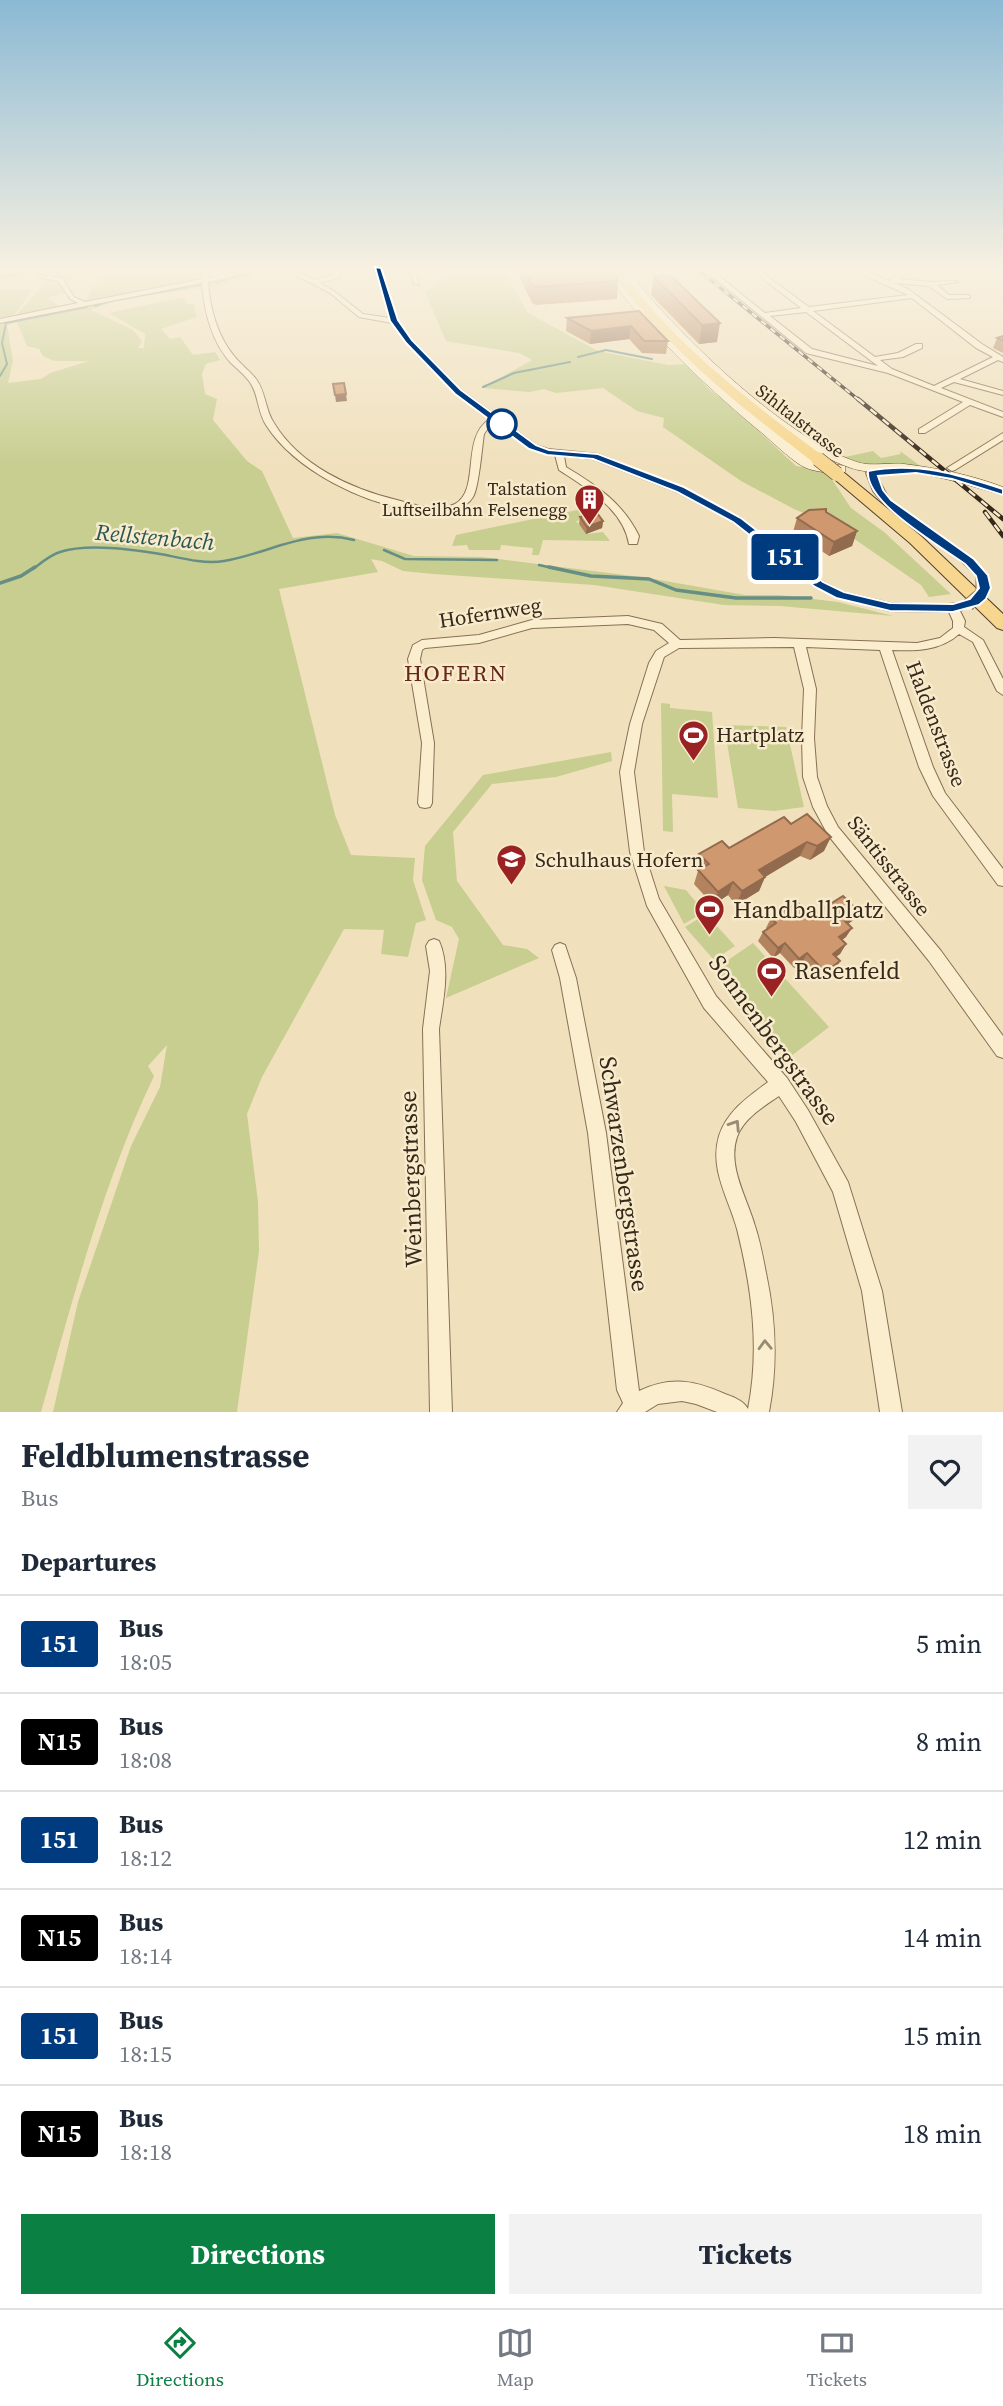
<!DOCTYPE html>
<html lang="en">
<head>
<meta charset="utf-8">
<style>
  body { margin:0; font-family:"Source Serif 4",serif; background:#f2f2f3; color:#1f2937; height:100vh; display:flex; flex-direction:column; font-size:26px; white-space:nowrap }
  * { box-sizing:border-box; margin:0 }
  p { font-size:23px; color:#747a83 }
  .icon { flex:none; width:38px; height:38px; fill:none; stroke:currentColor; stroke-width:2; stroke-linecap:round; stroke-linejoin:round }
  .map { position:relative; height:1412px; overflow:hidden }
  .panel { display:flex; flex-direction:column; background:#fff; flex:1 }
  .panel>* { flex:none }
  .badge { padding:0 14px; border-radius:5px; font-size:24px; line-height:46px }
  .map>.badge { position:absolute; translate:-50% -50%; box-shadow:0 0 0 4px #fff }
  h2 { padding:0 21px; font-size:26px; line-height:63px }
  .round { display:grid; place-items:center; flex:none; width:74px; height:74px; border-radius:0px; background:#f2f2f3 }
  .summary { display:flex; align-items:center; justify-content:space-between; height:119px; padding:0 21px }
  h1 { font-size:33px; font-weight:700; line-height:52px }
  .button { display:flex; gap:14px; margin-top:auto; padding:14px 21px }
  .button a { flex:1; height:80px; border-radius:0px; background:#0b8043; color:#fff; font-size:28px; font-weight:700; line-height:80px; text-align:center }
  .button a+a { background:#f2f2f3; color:#1f2937 }
  ul { padding:0; list-style:none }
  li { display:flex; align-items:center; gap:21px; height:98px; padding:0 21px; border-top:2px solid #e0e1e3 }
  li div { flex:1 }
  li b { display:block; font-size:26px }
  li em { font-style:normal }
  li .badge { min-width:77px; font-weight:700; text-align:center }
  .dock { display:flex; justify-content:space-around; align-items:center; height:98px; border-top:2px solid #e0e1e3; background:#fff; font-size:19px; color:#747a83 }
  .dock a { display:grid; justify-items:center; gap:4px }
  .dock .current { color:#0b8043 }
  .map>svg:first-child { display:block }
  .green { fill:#c7ce90; fill-rule:evenodd }
  .lines { fill:none; stroke-linecap:round; stroke-linejoin:round }
  .stream-far2 { stroke:#678e85; stroke-width:2 }
  .stream-far1 { stroke:#678e85; stroke-width:2.5 }
  .stream { stroke:#678e85; stroke-width:3.5 }
  .street-casing { stroke:#887055; stroke-width:2 }
  .secondary-casing { stroke:#695138; stroke-width:1 }
  .primary-casing { stroke:#553e2a; stroke-width:2 }
  .street { fill:#fbeecf; fill-rule:evenodd }
  .secondary { fill:#fbeecf; fill-rule:evenodd }
  .primary { fill:#f7d790; fill-rule:evenodd }
  .rail-far1-casing { stroke:#36281a; stroke-width:3.5 }
  .rail-casing { stroke:#36281a; stroke-width:4.5 }
  .rail-far1 { stroke:#f7ebcc; stroke-width:2; stroke-dasharray:6; stroke-linecap:butt }
  .rail { stroke:#f7ebcc; stroke-width:2.5; stroke-dasharray:8; stroke-linecap:butt }
  .street-bridge-casing { stroke:#887055; stroke-width:13; stroke-linecap:butt }
  .primary-bridge-casing { stroke:#553e2a; stroke-width:15; stroke-linecap:butt }
  .street-bridge { stroke:#fbeecf; stroke-width:11 }
  .primary-bridge { stroke:#f7d790; stroke-width:14 }
  .wall { fill:#b3835f }
  .shaded-wall { fill:#926a4e }
  .building { fill:#d0986f; stroke:#926a4e; stroke-width:2 }
  .oneway { stroke:#988b74 }
  .line { fill:#003b80; stroke:#fff; stroke-width:2 }
  .stop-dot { fill:#fff; stroke:#003b80; stroke-width:3.5 }
  .labels { text-anchor:middle; stroke-width:5; stroke-linejoin:round; paint-order:stroke }
  .far-street-label { font-size:18px; fill:#36281a; stroke:#f7ebcc }
  .far-poi-label { font-size:18px; fill:#36281a; stroke:#f7ebcc; text-anchor:end }
  .street-label { font-size:21px; fill:#36281a; stroke:#f7ebcc }
  .poi-label { font-size:21px; fill:#36281a; stroke:#f7ebcc; text-anchor:start }
  .water-label { font-size:23px; font-style:italic; fill:#295754; stroke:#f7ebcc }
  .neighbourhood-label { font-size:23px; letter-spacing:2px; fill:#652818; stroke:#f7ebcc }
  .near-poi-label { font-size:24px; fill:#36281a; stroke:#f7ebcc; text-anchor:start }
  .near-street-label { font-size:24px; fill:#36281a; stroke:#f7ebcc }
</style>
</head>
<body>
<div class="map">
<svg width="1003" height="1412" viewBox="0 0 1003 1412">
  <rect width="100%" height="100%" fill="#f0e0bc"/>
  <!-- green -->
  <path class="green" d="M0 268H91C80 270 75 282 63 284L64 293 48 298 65 310C92 303 85 292 104 276 120 262 179 268 202 268L201 284 263 268H273C261 273 249 280 237 283 189 293 137 291 91 310L133 330 142 341 138 348H144L145 334 109 313 183 297 188 304H194L197 317 161 329 170 339 180 337 193 355 215 352 220 360 206 364 202 374 205 394 217 399 213 420 247 461 262 471 293 538 337 533 414 556 482 557 648 578 745 595H780L838 602 893 616 780 606 724 605 594 585 434 574 403 571 382 561 371 559 378 572 279 589 335 815 351 855 415 858 413 880 426 920 416 923 408 957 381 954 384 930 344 929 262 1077 247 1114 258 1202 259 1251 237 1412H53L78 1302 131 1146 160 1087 167 1045 148 1066 154 1076C103 1183 73 1298 41 1412H0V289H33L11 320 17 319 18 313 52 276 37 274 0 282ZM17 322 27 346 39 349 43 356 54 361H89L50 373 41 379 8 383 13 361 7 325Z
    M457 268H504V272L528 313 598 351 668 365 685 364 711 391 732 406 796 466 827 472 851 508 884 532 951 594 929 597 921 585 837 527 794 509 741 481 663 427 664 418 637 411 603 388 556 393 544 389 530 392 482 388 532 360 519 353 446 341 425 292Z
    M873 451 881 458 901 454 900 451 919 465H870L837 456 845 457Z
    M587 508 580 514 582 520 576 521 587 534 603 532 610 541 543 540 539 555H532L533 548 501 545 500 550H469L467 545 452 546 456 535Z
    M661 703 670 704V708L712 712 718 798 672 794 673 832 663 831Z
    M724 725 786 727 804 807 774 811 738 808Z
    M611 752 612 761 556 777 492 784 453 832 457 881 503 945 527 949 539 958 446 998 459 939 452 927 436 920 422 880 425 846 483 775Z
    M664 886 686 890 704 912 684 924Z
    M706 914 735 946 714 960 685 927Z
    M753 943 829 1027 790 1057 715 969Z"/>
  <g class="lines">
    <!-- stream-far2 -->
    <path class="stream-far2" d="M0 277 50 268
      M216 283 267 268
      M117 300 200 285
      M95 306 110 301
      M578 357 606 350 652 359
      M0 376 7 364 2 343 6 323 87 307
      M483 387 514 373 570 362"/>
    <!-- stream-far1 -->
    <path class="stream-far1" d="M384 550 405 559 497 560
      M539 565 557 569
      M33 569C41 563 50 555 60 552 87 543 138 550 166 555 185 559 205 564 224 561 270 553 307 528 354 540"/>
    <!-- stream -->
    <path class="stream" d="M549 567 591 576 649 579 676 590 736 598H811
      M0 583 21 576 35 567"/>
    <defs>
      <path id="street" d="M202 268H208V278L253 268H264L208 282C210 308 217 335 234 356 241 365 250 371 256 379 266 392 265 410 274 423 299 465 351 489 397 500 414 505 439 512 455 504 481 490 460 437 490 419 452 392 419 361 392 323L359 317 330 293 282 268H290L314 280 335 275 322 268H331L341 273 340 277 320 283 334 291 363 314 390 318 375 268H381L397 321 412 340 461 390 536 445 548 449 598 454 683 488 740 518 823 582 843 592 890 603 936 605 961 603 966 607 960 611 965 621 964 627 983 640 1003 679V695L997 691 973 642 959 634C940 651 916 651 892 650L933 767 945 793 1003 869V886L998 885 933 796 919 767 880 650 806 647 816 689 814 738 817 777 827 806 838 827 941 951 1003 1036V1058L997 1056 929 961 828 835 813 807 803 777 802 738 804 689 794 647 679 648 664 657 642 724 634 772 644 852 659 899 716 996 787 1078 808 1110 848 1182 882 1291 902 1412H880L862 1291 833 1192 796 1122 779 1096C764 1106 743 1119 737 1137 727 1166 747 1198 755 1226 760 1241 763 1257 766 1273 776 1320 778 1365 769 1412H717L696 1404 682 1401 658 1404 645 1412H617L623 1403 617 1390 588 1133 560 978 552 950 555 945 560 943 565 945 576 978 606 1133 639 1391C670 1376 695 1380 725 1394 734 1397 744 1401 748 1409 760 1349 752 1289 737 1229 729 1199 709 1169 719 1136 727 1111 748 1097 768 1082L704 1008 647 906 630 852 620 772 630 724 649 663 656 651 669 643 654 630 628 624 532 628 479 643 425 648 422 650 420 659 434 743 432 803 430 807 425 808 420 807 418 803 422 743 408 659 413 645 422 640 479 635 532 620 628 616 662 624 680 640 774 638 917 643 940 638 953 628V621L949 612 890 611 836 597 815 586 734 522 677 492 593 459 564 456 566 467C596 485 623 503 639 536L637 544H629C623 509 588 489 559 470L555 455 530 449 495 423 489 427 484 434C482 446 479 488 473 497 462 514 438 513 420 511 367 506 295 471 266 425 257 411 259 394 249 381 244 374 236 368 230 362 211 340 204 311 202 283L0 323V319L78 303 70 299 58 281 38 277V275L62 278 74 297 85 302 202 279Z
        M409 268H415L419 285 414 284Z
        M702 268H709L765 313 801 308 749 268H756L809 307 908 295 848 268H857L890 281 899 271 933 268 903 274 900 279 931 282 957 281 958 282 937 285 949 295H968L970 296V298L947 299 929 286 895 283 908 289 982 344 1003 357V362L998 360 960 379 1003 391V395L954 382 941 388 1003 412V417L970 405 925 433H919V429L963 402 888 373 806 353ZM912 298 976 348 993 357 934 386 892 369 880 360 903 357 922 348V344H916L898 353 875 357 813 311ZM806 312 878 366 812 349 770 316Z
        M1003 433V440L955 470 952 471 947 468Z
        M871 470C878 474 884 492 890 500L966 554 986 573 987 575 986 577H978L958 558 884 504 873 491 866 473Z
        M434 939 439 941C451 968 443 1001 439 1029L452 1412H430L423 1029 430 971 426 946 429 941Z"/>
      <path id="secondary" d="M603 268H612L654 321 730 393 812 460 845 466V472C832 474 813 472 802 466 786 456 771 440 756 428 699 380 646 330 603 268Z
        M617 268H626C672 329 784 438 857 462 871 467 889 462 904 464 938 468 971 475 1003 487V495C973 487 945 477 915 473 894 470 870 475 851 468 774 442 664 334 617 268Z"/>
      <path id="primary" d="M609 268H619C675 345 748 400 823 456V462H813C737 404 664 347 609 268Z
        M837 470 842 471 922 537 1003 614V630L997 628 910 543 832 477V471Z"/>
    </defs>
    <!-- street casing -->
    <use href="#street" class="street-casing"/>
    <!-- secondary casing -->
    <use href="#secondary" class="secondary-casing"/>
    <!-- primary casing -->
    <use href="#primary" class="primary-casing"/>
    <!-- street -->
    <use href="#street" class="street"/>
    <!-- secondary -->
    <use href="#secondary" class="secondary"/>
    <!-- primary -->
    <use href="#primary" class="primary"/>
    <defs>
      <path id="rail-far1" d="M696 268 860 401"/>
      <path id="rail" d="M858 399 1003 519
        M985 512 1003 536"/>
    </defs>
    <!-- rail-far1 casing -->
    <use href="#rail-far1" class="rail-far1-casing"/>
    <!-- rail casing -->
    <use href="#rail" class="rail-casing"/>
    <!-- rail-far1 -->
    <use href="#rail-far1" class="rail-far1"/>
    <!-- rail -->
    <use href="#rail" class="rail"/>
    <defs>
      <path id="street-bridge" d="M968 605 982 593V575"/>
      <path id="primary-bridge" d="M818 459 837 474"/>
    </defs>
    <!-- street-bridge casing -->
    <use href="#street-bridge" class="street-bridge-casing"/>
    <!-- primary-bridge casing -->
    <use href="#primary-bridge" class="primary-bridge-casing"/>
    <!-- street-bridge -->
    <use href="#street-bridge" class="street-bridge"/>
    <!-- primary-bridge -->
    <use href="#primary-bridge" class="primary-bridge"/>
  </g>
  <!-- wall -->
  <path class="wall" d="M515 268H609L618 281 617 299 536 305 532 303Z
    M670 275 717 342 699 344 651 295 654 277Z
    M639 311 668 341 666 354 642 353 629 339 590 344 566 331 567 318Z
    M1003 336V353L993 348 997 338Z
    M826 512 857 531 852 546 829 556 793 532 797 518Z
    M580 517 603 521 602 528 586 534 579 524Z
    M791 824 824 851 810 860 800 856 765 877 759 891 736 905 728 895 713 905 694 884 698 871 695 867 699 854 729 848Z
    M858 911 852 921 848 924 846 937 842 940 846 944 840 954 836 957 840 961 834 971 819 981 802 963 794 968 780 953 773 958 758 941 763 932 767 929 766 928 771 918 811 916Z"/>
  <!-- shaded-wall -->
  <path class="shaded-wall" d="M720 323 717 342 699 344 702 325Z
    M631 326 629 339 590 344 591 331Z
    M346 394 347 401 336 402 335 395Z
    M603 521 602 528 586 534 587 527Z
    M857 531 852 546 829 556 834 542Z
    M831 837 824 851 810 860 817 846Z
    M807 842 800 856 753 884 759 870Z
    M765 877 759 891 736 905 742 891Z
    M733 882 728 895 713 905 718 892Z
    M858 911 852 921 839 930 845 921Z
    M852 928 846 937 833 946 839 937Z
    M785 943 780 953 773 958 778 948Z
    M846 944 840 954 827 963 833 954Z
    M807 953 802 963 794 968 799 959Z
    M840 961 834 971 819 981 825 972Z"/>
  <!-- building -->
  <path class="building" d="M524 268H609L618 281 536 287 532 285Z
    M670 275 720 323 702 325 654 277Z
    M639 311 668 341H644L631 326 591 331 567 318Z
    M1003 336V341L997 338Z
    M344 383 346 394 335 395 333 384Z
    M826 509V512L857 531 834 542 797 518 809 510Z
    M597 513 603 521 587 527 580 517Z
    M807 814 831 837 817 846 807 842 759 870 765 877 742 891 733 882 718 892 698 870 709 864 699 854 722 841 729 848 784 817 791 824Z
    M843 896 858 911 845 921 852 928 839 937 846 944 833 954 840 961 825 972 807 953 799 959 785 943 778 948 763 932 776 923 771 918 798 903 811 916Z"/>
  <!-- one-way arrows -->
  <defs><path id="oneway-chevron" d="M-2-3.5L2.5 0L-2 3.5" fill="none" stroke-width="1.6" stroke-linecap="round" stroke-linejoin="round" transform="scale(1.75)"/></defs>
  <g class="oneway">
    <use href="#oneway-chevron" transform="translate(735 1125) rotate(-57)"/>
    <use href="#oneway-chevron" transform="translate(765 1345) rotate(-92)"/>
  </g>
  <!-- sky -->
  <linearGradient id="sky" x2="0" y2="1"><stop stop-color="#8bb9d4"/><stop offset="0.58" stop-color="#f8f1e1"/><stop offset="1" stop-color="#f8f1e1" stop-opacity="0"/></linearGradient>
  <rect width="1003" height="466" fill="url(#sky)"/>
  <!-- line -->
  <path class="line" d="M375 267 381 268 398 320 412 340 461 390 536 445 549 450 598 454 684 487 741 518 823 582 844 592 890 603 953 604 970 599 979 588 976 576 965 564C940 546 865 503 868 471 917 461 960 475 1003 489V495L952 479 916 473 878 476 883 490 891 500 974 559 988 575 991 588 986 599 979 605 953 612 890 611 836 598 815 587 733 522 677 492 593 459 547 455 529 449 455 394 406 343 390 321Z"/>
  <!-- icons -->
  <defs>
    <symbol id="building-pin" viewBox="-11 -11 22 30"><path d="M0 17L-7.5 6A9.5 9.5 0 1 1 7.5 6Z" fill="#9a2222" stroke="#f7ebcc"/><path d="M-4-6H4V6H1V3H-1V6H-4ZM-2.5-4.3h1.7v1.8h-1.7ZM.8-4.3h1.7v1.8H.8ZM-2.5-1h1.7V.8h-1.7ZM.8-1h1.7V.8H.8Z" fill="#fff"/></symbol>
    <symbol id="stadium-pin" viewBox="-11 -11 22 30"><path d="M0 17L-7.5 6A9.5 9.5 0 1 1 7.5 6Z" fill="#9a2222" stroke="#f7ebcc"/><path d="M0-5a6.5 5 0 1 0 0 10a6.5 5 0 1 0 0-10ZM-3.5-1.8h7v3.6h-7Z" fill="#fff"/></symbol>
    <symbol id="school-pin" viewBox="-11 -11 22 30"><path d="M0 17L-7.5 6A9.5 9.5 0 1 1 7.5 6Z" fill="#9a2222" stroke="#f7ebcc"/><path d="M0-5L7-2L0 1L-7-2ZM-4 1L0 2.5L4 1V4Q0 6-4 4Z" fill="#fff"/></symbol>
  </defs>
  <g fill-rule="evenodd">
    <use href="#building-pin" x="572" y="482" width="35" height="47"/>
    <use href="#stadium-pin" x="676" y="718" width="35" height="47"/>
    <use href="#school-pin" x="494" y="842" width="35" height="47"/>
    <use href="#stadium-pin" x="692" y="892" width="35" height="47"/>
    <use href="#stadium-pin" x="754" y="954" width="35" height="47"/>
  </g>
  <!-- markers -->
  <circle class="stop-dot" cx="502" cy="424" r="14"/>
  <g class="labels">
    <!-- far-street labels -->
    <g class="far-street-label">
      <text transform="translate(800 421) rotate(38)" y="6">Sihltalstrasse</text>
    </g>
    <!-- far-poi labels -->
    <g class="far-poi-label">
      <text x="567" y="495">Talstation<tspan x="567" dy="21">Luftseilbahn Felsenegg</tspan></text>
    </g>
    <!-- street labels -->
    <g class="street-label">
      <text transform="translate(490 613) rotate(-9)" y="7">Hofernweg</text>
      <text transform="translate(936 724) rotate(69)" y="7">Haldenstrasse</text>
      <text transform="translate(889 866) rotate(52)" y="7">Säntisstrasse</text>
    </g>
    <!-- poi labels -->
    <g class="poi-label">
      <text x="716" y="742">Hartplatz</text>
      <text x="535" y="867">Schulhaus Hofern</text>
    </g>
    <!-- water labels -->
    <g class="water-label">
      <text transform="translate(155 537) rotate(5)" y="8">Rellstenbach</text>
    </g>
    <!-- neighbourhood labels -->
    <g class="neighbourhood-label">
      <text x="456" y="681">HOFERN</text>
    </g>
    <!-- near-poi labels -->
    <g class="near-poi-label">
      <text x="733" y="918">Handballplatz</text>
      <text x="794" y="979">Rasenfeld</text>
    </g>
    <!-- near-street labels -->
    <g class="near-street-label">
      <text transform="translate(774 1040) rotate(54)" y="8">Sonnenbergstrasse</text>
      <text transform="translate(624 1174) rotate(82)" y="8">Schwarzenbergstrasse</text>
      <text transform="translate(411 1179) rotate(-92)" y="8">Weinbergstrasse</text>
    </g>
  </g>
</svg>
<b class="badge" style="left:785px;top:557px;background:#003b80;color:#fff">151</b>
</div>
<section class="panel">
<div class="summary"><div><h1>Feldblumenstrasse</h1><p>Bus</p></div><a class="round"><svg class="icon" aria-label="heart" viewBox="0 0 24 24"><path d="M12 20l-8-8c-3-5 5-10 8-4 3-6 11-1 8 4z"/></svg></a></div>
<h2>Departures</h2>
<ul>
<li><span class="badge" style="background:#003b80;color:#fff">151</span><div><b>Bus</b><p>18:05</p></div><em>5 min</em></li>
<li><span class="badge" style="background:#000;color:#fff">N15</span><div><b>Bus</b><p>18:08</p></div><em>8 min</em></li>
<li><span class="badge" style="background:#003b80;color:#fff">151</span><div><b>Bus</b><p>18:12</p></div><em>12 min</em></li>
<li><span class="badge" style="background:#000;color:#fff">N15</span><div><b>Bus</b><p>18:14</p></div><em>14 min</em></li>
<li><span class="badge" style="background:#003b80;color:#fff">151</span><div><b>Bus</b><p>18:15</p></div><em>15 min</em></li>
<li><span class="badge" style="background:#000;color:#fff">N15</span><div><b>Bus</b><p>18:18</p></div><em>18 min</em></li>
</ul>
<div class="button"><a>Directions</a><a>Tickets</a></div>
</section>
<nav class="dock">
<a class="current"><svg class="icon" aria-label="directions" viewBox="0 0 24 24"><path d="M12 3l9 9-9 9-9-9zM9 14v-3h6M13 9l2 2-2 2"/></svg>Directions</a>
<a><svg class="icon" aria-label="map" viewBox="0 0 24 24"><path d="M3 6l6-2 6 2 6-2v14l-6 2-6-2-6 2zM9 4v14M15 6v14"/></svg>Map</a>
<a><svg class="icon" aria-label="tickets" viewBox="0 0 24 24"><path d="M3 7h18v10H3zM15 7v10"/></svg>Tickets</a>
</nav>
</body>
</html>
